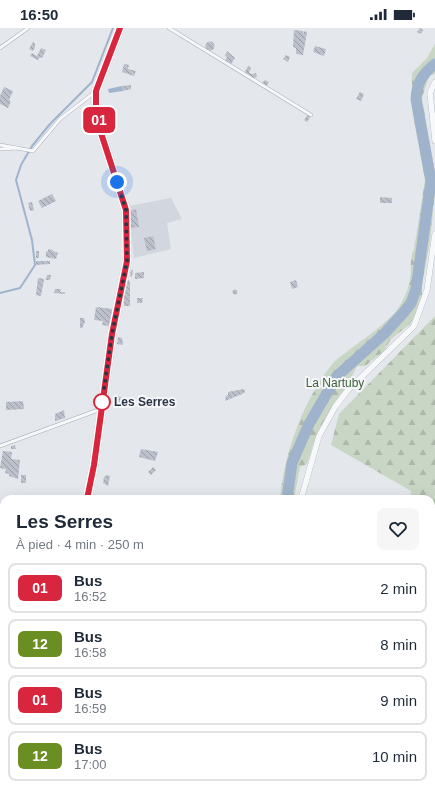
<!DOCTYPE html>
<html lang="fr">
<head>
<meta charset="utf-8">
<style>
  body { margin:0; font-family:Arial,sans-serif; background:#f6f6f7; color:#1f2937; height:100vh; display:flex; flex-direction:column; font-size:15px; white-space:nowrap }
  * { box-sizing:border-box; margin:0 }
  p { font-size:13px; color:#747a83 }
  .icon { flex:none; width:22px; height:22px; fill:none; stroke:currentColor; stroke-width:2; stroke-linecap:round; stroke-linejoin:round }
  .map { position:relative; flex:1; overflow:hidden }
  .sheet { position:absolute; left:0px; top:467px; width:435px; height:300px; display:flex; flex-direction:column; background:#fff; border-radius:12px 12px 0 0; box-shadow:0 4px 16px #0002 }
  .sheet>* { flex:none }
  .badge { padding:0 8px; border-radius:6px; font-size:14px; line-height:26px }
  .you { position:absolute; width:20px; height:20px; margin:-10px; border:3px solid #fff; border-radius:50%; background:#1a73e8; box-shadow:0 0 0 6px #1a73e833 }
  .map>.badge { position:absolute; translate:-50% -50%; box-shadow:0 0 0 2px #fff }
  .round { display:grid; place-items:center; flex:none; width:42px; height:42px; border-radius:8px; background:#f6f6f7 }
  .overview { display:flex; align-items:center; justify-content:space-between; height:68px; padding:0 16px }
  h1 { font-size:19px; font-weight:800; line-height:30px }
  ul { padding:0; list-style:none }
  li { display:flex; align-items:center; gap:12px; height:50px; margin:0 8px 6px; padding:0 8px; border:2px solid #e0e1e3; border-radius:8px }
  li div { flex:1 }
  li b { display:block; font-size:15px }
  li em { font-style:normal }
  li .badge { min-width:44px; font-weight:700; text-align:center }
  .status { display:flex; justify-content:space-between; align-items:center; height:28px; padding:0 20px; background:#fff; direction:ltr }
  .status svg { height:11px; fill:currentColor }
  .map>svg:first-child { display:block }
  .built { fill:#d2d6de }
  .forest { fill:url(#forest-firs) }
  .water { fill:#9fb4cc }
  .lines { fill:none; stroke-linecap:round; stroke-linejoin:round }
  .stream { stroke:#9fb4cc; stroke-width:2 }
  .river { stroke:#9fb4cc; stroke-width:11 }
  .building { fill:url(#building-back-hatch) }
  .lane-casing { stroke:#a9aeb7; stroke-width:4 }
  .street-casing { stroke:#a9aeb7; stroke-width:6 }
  .secondary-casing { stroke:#a9aeb7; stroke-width:9 }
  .lane { stroke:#f7f8fa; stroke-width:3 }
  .street { stroke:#f7f8fa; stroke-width:5.5 }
  .secondary { stroke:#fff; stroke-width:8 }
  .line-casing { stroke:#fff; stroke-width:9 }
  .line { stroke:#d7263d; stroke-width:6 }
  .walk { stroke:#2b3445; stroke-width:4; stroke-dasharray:0 7.2 }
  .stop-dot { fill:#fff; stroke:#d7263d; stroke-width:2 }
  .labels { text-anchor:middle; stroke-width:4; stroke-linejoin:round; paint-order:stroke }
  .park-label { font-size:12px; fill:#3f6138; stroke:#f4f6f9 }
  .stop-label { font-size:12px; font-weight:bold; fill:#2b3445; stroke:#f4f6f9; text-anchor:start }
</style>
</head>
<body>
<div class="status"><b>16:50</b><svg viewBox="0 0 49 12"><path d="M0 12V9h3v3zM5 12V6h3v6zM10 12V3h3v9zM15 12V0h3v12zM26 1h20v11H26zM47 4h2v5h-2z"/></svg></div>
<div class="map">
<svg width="435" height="767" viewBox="0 0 435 767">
  <defs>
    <pattern id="forest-firs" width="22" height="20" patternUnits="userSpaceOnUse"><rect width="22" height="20" fill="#c9d6c5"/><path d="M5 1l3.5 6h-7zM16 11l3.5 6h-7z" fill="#adb8ab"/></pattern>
    <pattern id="building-back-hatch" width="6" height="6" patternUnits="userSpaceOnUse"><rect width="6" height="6" fill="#bbc0ca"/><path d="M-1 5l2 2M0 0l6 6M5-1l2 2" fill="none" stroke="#989da6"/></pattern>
  </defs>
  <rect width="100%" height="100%" fill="#e4e7ec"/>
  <!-- built -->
  <path class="built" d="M171 170 182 191 167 195 171 221 134 230 128 178Z"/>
  <!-- forest -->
  <path class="forest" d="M435 16V46L429 48 422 70 435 145V164L430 214 422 256V269L418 283 409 297 391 311 384 323 365 338H357L344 364 331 381 316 408 307 436 300 439 294 471H280C284 425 304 370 334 334 339 329 347 324 353 319 368 308 385 296 397 282 403 274 409 260 410 251 412 241 409 231 414 221L425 152 412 82V45L427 30Z
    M435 288V767H324L322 763H431V471H410L411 463 331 417 339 386Z
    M174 763H192L191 767H172Z"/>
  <!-- water -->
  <path class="water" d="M122 58 123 63 109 65 108 61Z"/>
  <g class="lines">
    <!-- stream -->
    <path class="stream" d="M0 265 20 260 35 237 32 212 16 152 21 137 32 118 50 96 92 54 113 0
      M0 530V535"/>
    <!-- river -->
    <path class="river" d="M287 471 292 435 309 396 337 348 384 306 404 284 411 275 416 261 431 153 416 71C417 55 422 46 435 36
      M182 767 184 763"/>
  </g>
  <!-- building -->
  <path class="building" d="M420 0 423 2 421 6 417 4Z
    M294 2 303 3 304 7V3L307 4 303 27 296 26V20L293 19Z
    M205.5 18a4.5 4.5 0 1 1 9 0a4.5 4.5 0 1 1-9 0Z
    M33 14 35 16V19L33 23 29 21Z
    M315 18 326 21 324 28 313 24Z
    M41 20 46 22 42 30 40 29 38 32 30 28 32 25 37 28Z
    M227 23 235 30 230 38 224 34 227 29 225 27Z
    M286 27 290 29 288 34 283 31Z
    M124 36 129 37 128 41 136 43 134 48 122 44Z
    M248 38 251 40 249 45 252 46 256 45 257 49 251 51 244 46Z
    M265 52 269 54 266 59 261 56Z
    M131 57V61L123 63 122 58Z
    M4 59 13 63 9 72 11 73 8 80 0 76V68Z
    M360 64 364 66 361 73 356 71Z
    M308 86 311 88 307 94 304 92Z
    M52 166 56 173 42 180 38 173Z
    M380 169 392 170V175H380Z
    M32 174 34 182 30 183 28 175Z
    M136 181 139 199 130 200 129 183Z
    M153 208 156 221 147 223 144 210Z
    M48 221 53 222V223L58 225 56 231 46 229V224L48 223Z
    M36 223H39V230H36Z
    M36 233H50V236L36 237Z
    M131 242H133L132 249 130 248Z
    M144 244V250L135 251V245Z
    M47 247H51L50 252H46Z
    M38 250 44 251 41 268 36 267Z
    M127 252H129L130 256V278H124V259Z
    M296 252 298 259 292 261 290 254Z
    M55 261H61L60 264H65V266L54 265Z
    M232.5 264a2.5 2.5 0 1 1 5 0a2.5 2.5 0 1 1-5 0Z
    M137 270H143L142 275H137Z
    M96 279 113 281 109 298 102 297 103 293 94 292Z
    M80 290H84L85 294 82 300H80Z
    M118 309 122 310 123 317 117 316Z
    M244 361 245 364 242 366 225 373 226 368 228 367V364Z
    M118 368 121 369 120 375 116 374Z
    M23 373 24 381 6 382V374Z
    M64 382 65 390 55 393V386Z
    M15 417 16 421H11V418Z
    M141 421 158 424 155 433 139 429Z
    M3 423 12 424 11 431 20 432 18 451 9 448V446L5 445 6 441 0 440Z
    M153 439 156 442 151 447 148 444Z
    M21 447H26V455H21Z
    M107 447 110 448 108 458 103 455 104 449Z
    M2 542 4 543 1 566 4 567 3 581 0 580V551Z"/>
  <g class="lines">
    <defs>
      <path id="lane" d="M169 0 311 87
        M0 20 28 0
        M0 117 33 123 60 91 95 64
        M0 121 18 120
        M0 418 101 381
        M0 522 4 523"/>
      <path id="street" d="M435 54 430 65 435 113
        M301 471 319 408 335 379 347 363 414 298 427 262 435 206
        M202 767 203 763"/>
      <path id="secondary" d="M87 471 94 437 112 306 127 233 126 182 101 105 96 78V63L120 0
        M47 767 49 763"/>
    </defs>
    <!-- lane casing -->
    <use href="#lane" class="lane-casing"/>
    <!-- street casing -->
    <use href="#street" class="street-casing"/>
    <!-- secondary casing -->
    <use href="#secondary" class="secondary-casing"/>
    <!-- lane -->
    <use href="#lane" class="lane"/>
    <!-- street -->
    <use href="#street" class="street"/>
    <!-- secondary -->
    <use href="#secondary" class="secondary"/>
  </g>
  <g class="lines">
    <defs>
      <path id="line" d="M87 471 94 437 112 306 127 233 126 182 101 105 96 78V63L120 0"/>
    </defs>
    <!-- line casing -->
    <use href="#line" class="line-casing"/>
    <!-- line -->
    <use href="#line" class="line"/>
    <!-- walk -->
    <path class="walk" d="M102 374 112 306 127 233 126 182 117 154"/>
  </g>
  <!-- markers -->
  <circle class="stop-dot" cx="102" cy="374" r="8"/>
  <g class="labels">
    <!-- park labels -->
    <g class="park-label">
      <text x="335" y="359">La Nartuby</text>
    </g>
    <!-- stop labels -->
    <g class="stop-label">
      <text x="114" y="378">Les Serres</text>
    </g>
  </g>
</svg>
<div class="you" style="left:117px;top:154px"></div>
<b class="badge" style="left:99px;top:92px;background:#d7263d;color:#fff">01</b>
<section class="sheet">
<div class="overview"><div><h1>Les Serres</h1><p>À pied · 4 min · 250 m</p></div><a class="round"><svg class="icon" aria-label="heart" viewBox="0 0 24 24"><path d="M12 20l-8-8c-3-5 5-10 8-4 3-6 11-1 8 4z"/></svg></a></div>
<ul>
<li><span class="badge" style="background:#d7263d;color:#fff">01</span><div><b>Bus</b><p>16:52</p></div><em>2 min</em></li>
<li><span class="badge" style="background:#6b8e23;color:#fff">12</span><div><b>Bus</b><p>16:58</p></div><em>8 min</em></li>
<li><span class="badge" style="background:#d7263d;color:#fff">01</span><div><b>Bus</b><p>16:59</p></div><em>9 min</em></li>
<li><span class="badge" style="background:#6b8e23;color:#fff">12</span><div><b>Bus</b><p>17:00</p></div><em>10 min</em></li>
</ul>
</section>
</div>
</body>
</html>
